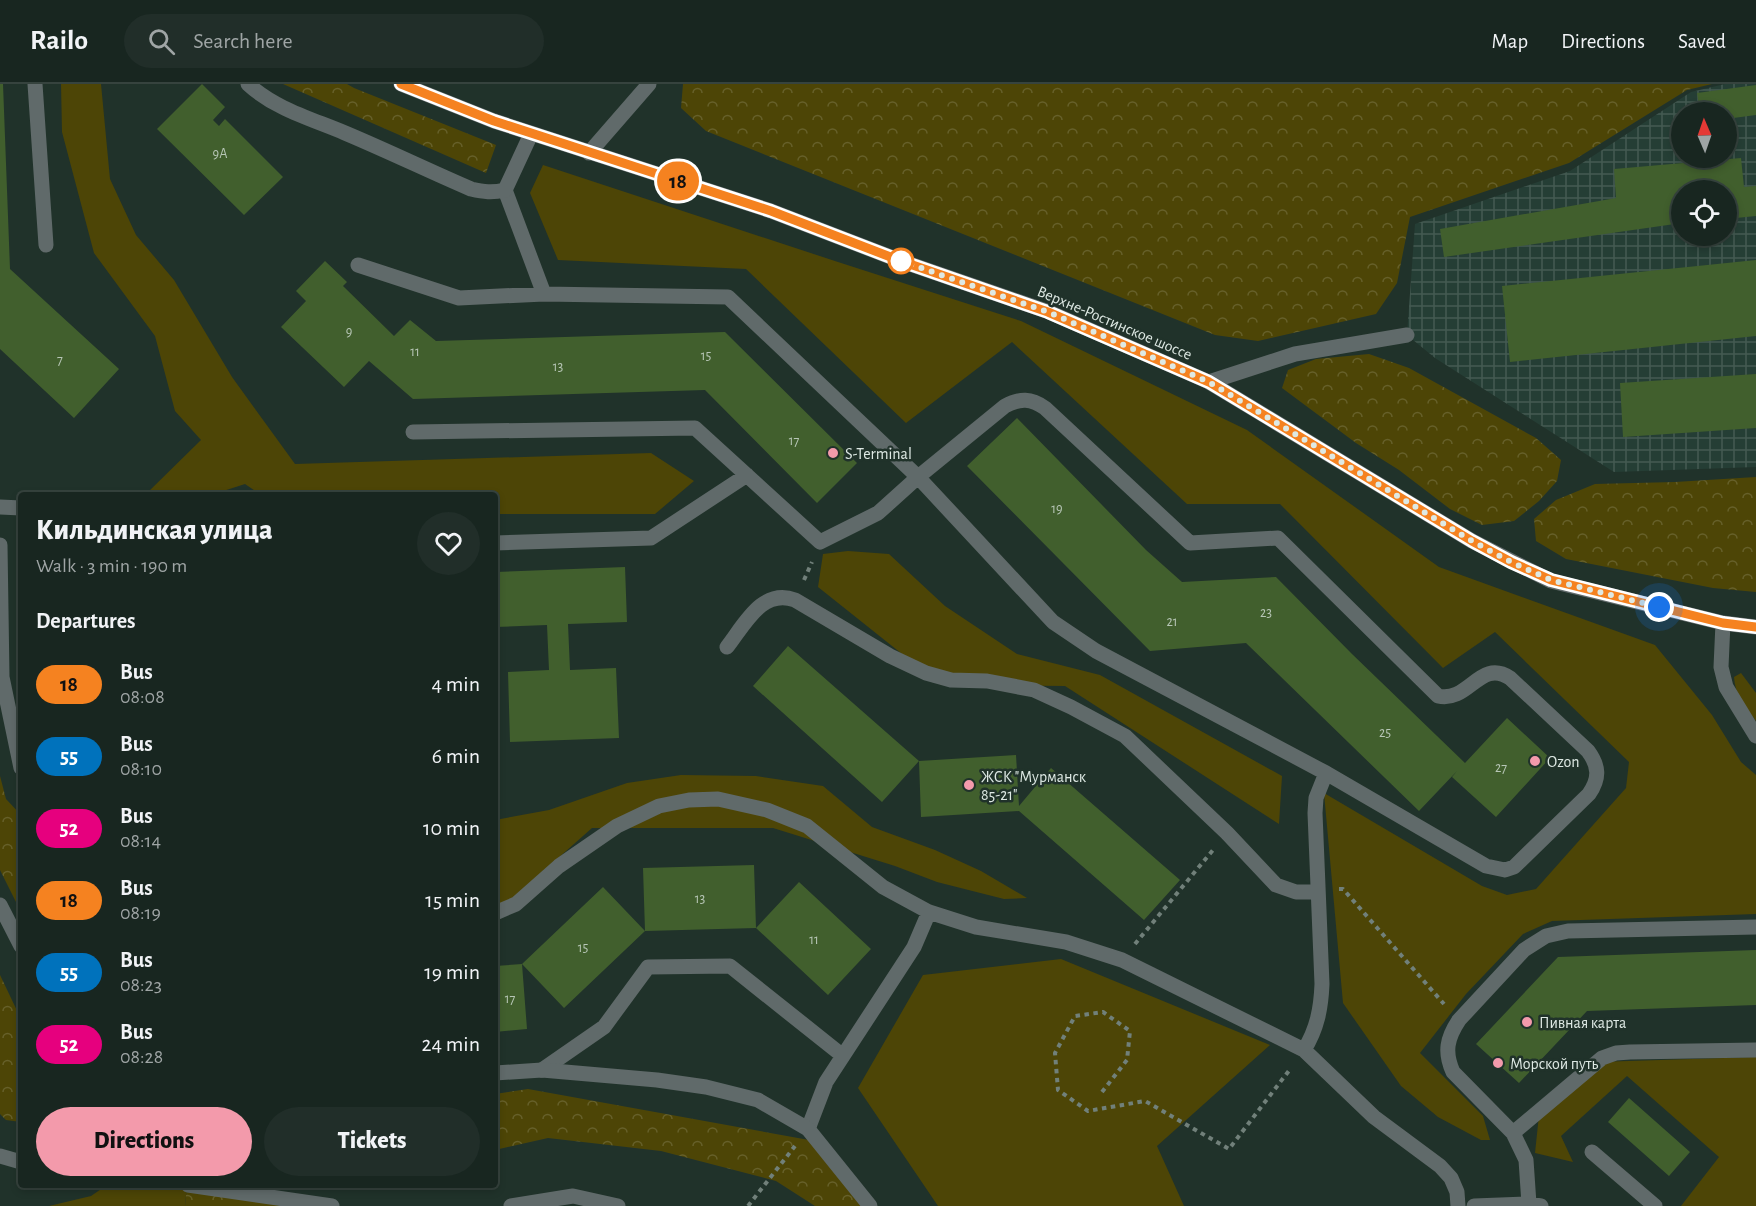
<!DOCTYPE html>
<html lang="en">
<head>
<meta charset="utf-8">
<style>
  body { margin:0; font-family:"Alegreya Sans",sans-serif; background:#212e29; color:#f1f3f6; height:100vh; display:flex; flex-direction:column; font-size:22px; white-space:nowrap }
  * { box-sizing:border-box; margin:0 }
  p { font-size:20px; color:#9fa5a5 }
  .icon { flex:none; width:33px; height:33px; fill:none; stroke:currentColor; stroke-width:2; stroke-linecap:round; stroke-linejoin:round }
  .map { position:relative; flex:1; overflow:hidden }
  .sheet { position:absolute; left:18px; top:408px; width:480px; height:696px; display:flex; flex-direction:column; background:#182620; border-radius:6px; box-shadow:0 3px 9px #0003,0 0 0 2px #36433e }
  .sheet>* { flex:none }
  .badge { padding:0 12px; border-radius:20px; font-size:21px; line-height:39px }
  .needle { width:39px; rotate:358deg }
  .controls { position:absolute; left:1671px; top:18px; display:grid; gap:12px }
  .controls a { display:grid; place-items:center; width:66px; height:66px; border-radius:50%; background:#182620; box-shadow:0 3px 9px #0003,0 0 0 2px #36433e; font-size:30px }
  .you { position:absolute; width:30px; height:30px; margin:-15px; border:4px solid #fff; border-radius:50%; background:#1a73e8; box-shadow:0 0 0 9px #1a73e833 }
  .map>.badge { position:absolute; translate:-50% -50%; box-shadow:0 0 0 3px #fff }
  h2 { padding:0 18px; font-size:22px; line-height:54px }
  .round { display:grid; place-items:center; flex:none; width:63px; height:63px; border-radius:32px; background:#212e29 }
  .head { display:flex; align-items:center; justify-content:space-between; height:102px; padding:0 18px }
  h1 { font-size:28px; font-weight:800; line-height:45px }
  .primary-button { display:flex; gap:12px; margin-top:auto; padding:12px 18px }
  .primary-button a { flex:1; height:69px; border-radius:36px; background:#f39aab; color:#111; font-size:24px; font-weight:800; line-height:69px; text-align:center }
  .primary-button a+a { background:#212e29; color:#f1f3f6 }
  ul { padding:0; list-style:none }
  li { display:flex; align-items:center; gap:18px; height:72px; padding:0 18px }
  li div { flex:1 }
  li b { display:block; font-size:22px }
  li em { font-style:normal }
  li .badge { min-width:66px; font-weight:700; text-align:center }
  header { display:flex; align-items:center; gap:36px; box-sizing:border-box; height:84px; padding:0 30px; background:#182620; border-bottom:2px solid #36433e }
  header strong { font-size:28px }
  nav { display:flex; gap:33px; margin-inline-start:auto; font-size:21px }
  .search { width:420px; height:54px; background:#212e29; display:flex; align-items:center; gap:15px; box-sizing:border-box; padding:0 21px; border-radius:33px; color:#9fa5a5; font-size:22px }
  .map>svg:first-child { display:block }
  .industrial { fill:url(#industrial-grid); fill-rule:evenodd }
  .grass { fill:#4d4506 }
  .forest { fill:url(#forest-crowns) }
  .building { fill:#415f2d }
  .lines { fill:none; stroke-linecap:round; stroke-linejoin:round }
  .path { stroke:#71807a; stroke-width:4; stroke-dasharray:4.5 4.5; stroke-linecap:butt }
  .service { stroke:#606a6a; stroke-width:15 }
  .minor { stroke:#606a6a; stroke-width:15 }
  .tertiary { stroke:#606a6a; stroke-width:15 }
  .line-casing { stroke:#fff; stroke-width:14 }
  .line { stroke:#f58220; stroke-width:9 }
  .walk { stroke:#dee9e4; stroke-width:6; stroke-dasharray:0 10.8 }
  .stop-dot { fill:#fff; stroke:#f58220; stroke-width:3 }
  .poi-dot { fill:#f39aab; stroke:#20322a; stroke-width:2 }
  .labels { text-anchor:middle; stroke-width:5; stroke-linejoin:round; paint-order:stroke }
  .number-label { font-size:14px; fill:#b7c6b6 }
  .street-label { font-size:16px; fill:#dee9e4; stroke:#20322a }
  .poi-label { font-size:16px; fill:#dee9e4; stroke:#20322a; text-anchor:start }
</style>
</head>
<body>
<header>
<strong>Railo</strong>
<div class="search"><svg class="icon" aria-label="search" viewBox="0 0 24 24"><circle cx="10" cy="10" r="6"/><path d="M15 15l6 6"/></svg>Search here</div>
<nav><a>Map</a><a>Directions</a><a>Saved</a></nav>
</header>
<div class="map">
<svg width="1756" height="1122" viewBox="0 0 1756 1122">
  <defs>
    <pattern id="industrial-grid" width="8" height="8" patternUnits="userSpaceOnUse" patternTransform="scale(1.5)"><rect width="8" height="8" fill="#253e35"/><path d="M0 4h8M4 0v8" fill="none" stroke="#445a52"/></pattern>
    <pattern id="forest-crowns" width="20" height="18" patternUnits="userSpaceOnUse" patternTransform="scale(1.5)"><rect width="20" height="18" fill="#4d4506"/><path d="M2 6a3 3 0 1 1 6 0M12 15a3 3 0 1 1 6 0" fill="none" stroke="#66602a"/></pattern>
  </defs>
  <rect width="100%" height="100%" fill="#20322a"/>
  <!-- industrial -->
  <path class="industrial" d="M1725 0H1756V383L1614 388 1435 274 1407 251 1415 140 1570 87 1691 8ZM1682 28H1726V74H1682ZM1682 106H1726V152H1682Z"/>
  <!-- grass -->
  <path class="grass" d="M61 0H101L110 95 136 151 174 196 232 293 295 380 651 369 694 397 655 430H495V411H261L245 400 211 411H145L201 356 175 327 155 252 94 169 62 48Z
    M543 81 838 178 1021 237 1247 346 1439 483 1655 561 1712 631 1741 678 1756 691V830L1552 837 1523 850 1466 910 1420 969 1483 1032 1490 1056H1481L1438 1033 1401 1002 1343 919 1324 709 1482 802 1507 811 1536 805 1626 704 1629 678 1495 548 1443 584 1280 420H1187L1012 258 906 339 746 185 558 176 530 109Z
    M848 467 889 470 945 522 1017 570 1100 591 1282 692 1279 740 1065 602 941 601 818 503 823 470Z
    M1741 589 1756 609V637C1745 623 1735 611 1734 593Z
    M681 691 756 692 823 702 872 743 935 766 981 787 1027 814 1004 815 937 798 895 782 773 744H592L495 830V736L549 726 627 699Z
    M1061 875 1270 961 1157 1062 1184 1122H938L858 1004 923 891Z
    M1756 973V1122H1681L1719 1073 1627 992 1561 1052 1573 1078 1535 1069 1539 1031 1596 978Z
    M107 1101H187L185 1122H49L91 1112Z"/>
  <!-- forest -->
  <path class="forest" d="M283 0H347L354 4 496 61 486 89Z
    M683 0H1712L1687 6 1569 79 1410 133 1397 199 1376 230 1258 257 1215 251 706 47 681 24Z
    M1369 270 1409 284 1536 354 1561 376 1557 397 1539 417 1514 437 1482 441 1450 425 1399 386 1356 359 1282 304 1288 286 1316 275Z
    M1756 393V508L1713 504 1566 475 1536 457 1534 435 1556 416 1595 400 1675 398Z
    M0 692 6 715 21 731V828L0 786Z
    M0 891 21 935V1038L6 1036 0 1030Z
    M528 1005 820 1058 872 1122H815L776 1097 661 1067 548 1054 495 1066V1010Z
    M187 1101 333 1122H185Z"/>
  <!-- building -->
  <path class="building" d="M0 0H3L10 185 119 285 74 334 0 265Z
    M202 0 225 23 213 36 219 42 225 35 283 93 244 131 157 45Z
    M1756 1V31L1726 35V28H1700L1697 9Z
    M1741 74 1744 103 1756 102V132L1726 135V106H1682V139L1444 173 1440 145 1616 114 1614 85Z
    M1756 176V252L1510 278 1502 202Z
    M325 177 347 198 343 202 394 252 410 236 436 257 725 248 857 379 817 419 705 306 413 315 369 277 344 303 281 243 306 217 296 207Z
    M1756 290V344L1623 353 1620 299Z
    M1017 334 1146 466 1182 498 1276 493 1352 570 1465 679 1507 634 1550 674 1496 733 1452 693 1457 687 1419 727 1246 559 1150 567 967 382Z
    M625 483 627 538 568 540 570 586 616 584 619 654 510 658 508 588 549 586 547 541 495 543V488Z
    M788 562 919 677 1016 671 1019 722 1051 684 1180 796 1144 836 1019 727 921 733 919 677 882 718 753 602Z
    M754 781 756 844 645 847 564 924 522 880 603 803 645 847 643 784Z
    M799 798 871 865 828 911 756 844Z
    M1756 866V921L1587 927 1519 999 1476 960 1558 873Z
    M522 880 527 945 495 948V882Z
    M1629 1014 1690 1068 1669 1092 1608 1038Z"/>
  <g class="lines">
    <!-- path -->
    <path class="path" d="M804 496 812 478
      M1339 805H1343L1444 920
      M1135 860 1213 766
      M1102 1008 1127 976 1130 947 1103 928 1075 932 1055 969 1058 1006 1088 1027 1145 1017 1229 1065 1291 984
      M748 1122 795 1062"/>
    <!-- service -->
    <path class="service" d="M35 0 46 161
      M589 69 649 0
      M358 181 459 214 544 210
      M1209 298 1295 270 1407 251
      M413 348 695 344 820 458 878 429 918 393 1005 322C1020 314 1031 314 1045 324L1190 459 1278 454 1438 612C1469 619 1480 574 1510 594L1588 667C1599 682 1600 694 1589 710L1514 783 1505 786 1486 782 1326 689 1096 567 1053 538 918 393 728 213 544 210 505 106
      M0 423 21 424
      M495 459 651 454 747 391
      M727 563C745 540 762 504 795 516L890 572 926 589 951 596 987 597 1034 606 1071 623 1125 652 1227 749 1276 801 1296 808H1317
      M495 829 516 820 559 782 617 742 659 722 689 716 718 715 767 726 807 742 883 803 929 828 976 843 1066 858 1122 876 1304 966 1374 1033 1440 1082 1451 1094 1457 1108 1458 1122
      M1304 966C1317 945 1321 925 1322 900L1315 729 1316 714 1326 689
      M542 986 604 943 648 883 730 882 843 972
      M808 1045 826 998 914 863 929 828
      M1513 1049 1453 988C1444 968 1447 954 1459 936L1524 866 1546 852 1568 847 1756 843
      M1592 1068 1655 1122
      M1529 1120 1526 1076 1513 1049 1602 974 1616 969 1630 968 1756 966
      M1474 1122 1529 1120 1541 1122"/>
    <!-- minor -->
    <path class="minor" d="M248 0C275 25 312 35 345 49 388 67 429 87 471 105 484 108 492 109 505 106L531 50
      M0 461 2 593 21 684
      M0 821 21 862
      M495 989 542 986 657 996 706 1003 758 1016 808 1045 870 1122
      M0 1072 21 1078
      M188 1101 332 1122
      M511 1122 573 1112 618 1122"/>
    <!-- tertiary -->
    <path class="tertiary" d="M401 0 494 37 771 127 901 177 1049 228 1209 298 1472 457 1551 497 1723 539 1756 543
      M1723 539 1721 583 1726 603 1756 652"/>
  </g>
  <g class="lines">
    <defs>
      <path id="line" d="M401 0 494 37 771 127 901 177 1048 228 1209 298 1472 457 1511 478 1551 496 1723 539 1756 543"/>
    </defs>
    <!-- line casing -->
    <use href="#line" class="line-casing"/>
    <!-- line -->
    <use href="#line" class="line"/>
    <!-- walk -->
    <path class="walk" d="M901 177 1048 228 1209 298 1472 457 1511 478 1551 496 1659 523"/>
  </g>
  <!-- markers -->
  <circle class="stop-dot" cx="901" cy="177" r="12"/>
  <g class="poi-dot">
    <circle cx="833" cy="369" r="6"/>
    <circle cx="1535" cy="677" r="6"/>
    <circle cx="969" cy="701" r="6"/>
    <circle cx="1527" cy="938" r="6"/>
    <circle cx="1498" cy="979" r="6"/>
  </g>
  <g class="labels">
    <!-- number labels -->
    <g class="number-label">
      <text x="220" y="74">9А</text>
      <text x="349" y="252">9</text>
      <text x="415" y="272">11</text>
      <text x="706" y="276">15</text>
      <text x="60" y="280">7</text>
      <text x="558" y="287">13</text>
      <text x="794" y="361">17</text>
      <text x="1057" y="429">19</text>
      <text x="1266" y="533">23</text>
      <text x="1172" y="542">21</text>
      <text x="1385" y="653">25</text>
      <text x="1501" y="688">27</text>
      <text x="700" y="819">13</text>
      <text x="814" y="860">11</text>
      <text x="583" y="868">15</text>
      <text x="510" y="919">17</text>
    </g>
    <!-- street labels -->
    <g class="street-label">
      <text transform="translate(1115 238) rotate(23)" y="6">Верхне-Ростинское шоссе</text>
    </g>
    <!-- poi labels -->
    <g class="poi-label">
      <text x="845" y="375">S-Terminal</text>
      <text x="1547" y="683">Ozon</text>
      <text x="981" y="698">ЖСК "Мурманск<tspan x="981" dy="18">85-21"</tspan></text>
      <text x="1539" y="944">Пивная карта</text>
      <text x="1510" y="985">Морской путь</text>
    </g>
  </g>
</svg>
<div class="controls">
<a><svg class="needle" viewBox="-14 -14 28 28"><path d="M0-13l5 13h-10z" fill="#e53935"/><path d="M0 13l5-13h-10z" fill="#9fa5a5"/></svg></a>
<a><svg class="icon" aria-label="locate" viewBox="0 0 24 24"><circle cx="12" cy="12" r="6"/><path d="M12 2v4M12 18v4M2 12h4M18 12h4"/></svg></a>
</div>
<div class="you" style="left:1659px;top:523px"></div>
<b class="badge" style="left:678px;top:97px;background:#f58220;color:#111">18</b>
<section class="sheet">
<div class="head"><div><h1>Кильдинская улица</h1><p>Walk · 3 min · 190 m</p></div><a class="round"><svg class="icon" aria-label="heart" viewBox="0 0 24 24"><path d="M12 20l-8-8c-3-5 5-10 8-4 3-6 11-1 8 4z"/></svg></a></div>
<h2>Departures</h2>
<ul>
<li><span class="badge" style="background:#f58220;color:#111">18</span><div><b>Bus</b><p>08:08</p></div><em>4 min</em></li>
<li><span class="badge" style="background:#0072bc;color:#fff">55</span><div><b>Bus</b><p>08:10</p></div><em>6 min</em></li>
<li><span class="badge" style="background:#e6007e;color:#fff">52</span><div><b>Bus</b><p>08:14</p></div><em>10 min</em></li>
<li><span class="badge" style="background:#f58220;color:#111">18</span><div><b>Bus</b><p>08:19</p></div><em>15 min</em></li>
<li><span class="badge" style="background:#0072bc;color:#fff">55</span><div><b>Bus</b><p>08:23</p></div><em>19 min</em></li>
<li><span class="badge" style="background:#e6007e;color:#fff">52</span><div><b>Bus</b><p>08:28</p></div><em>24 min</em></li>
</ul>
<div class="primary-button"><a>Directions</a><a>Tickets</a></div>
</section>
</div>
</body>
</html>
